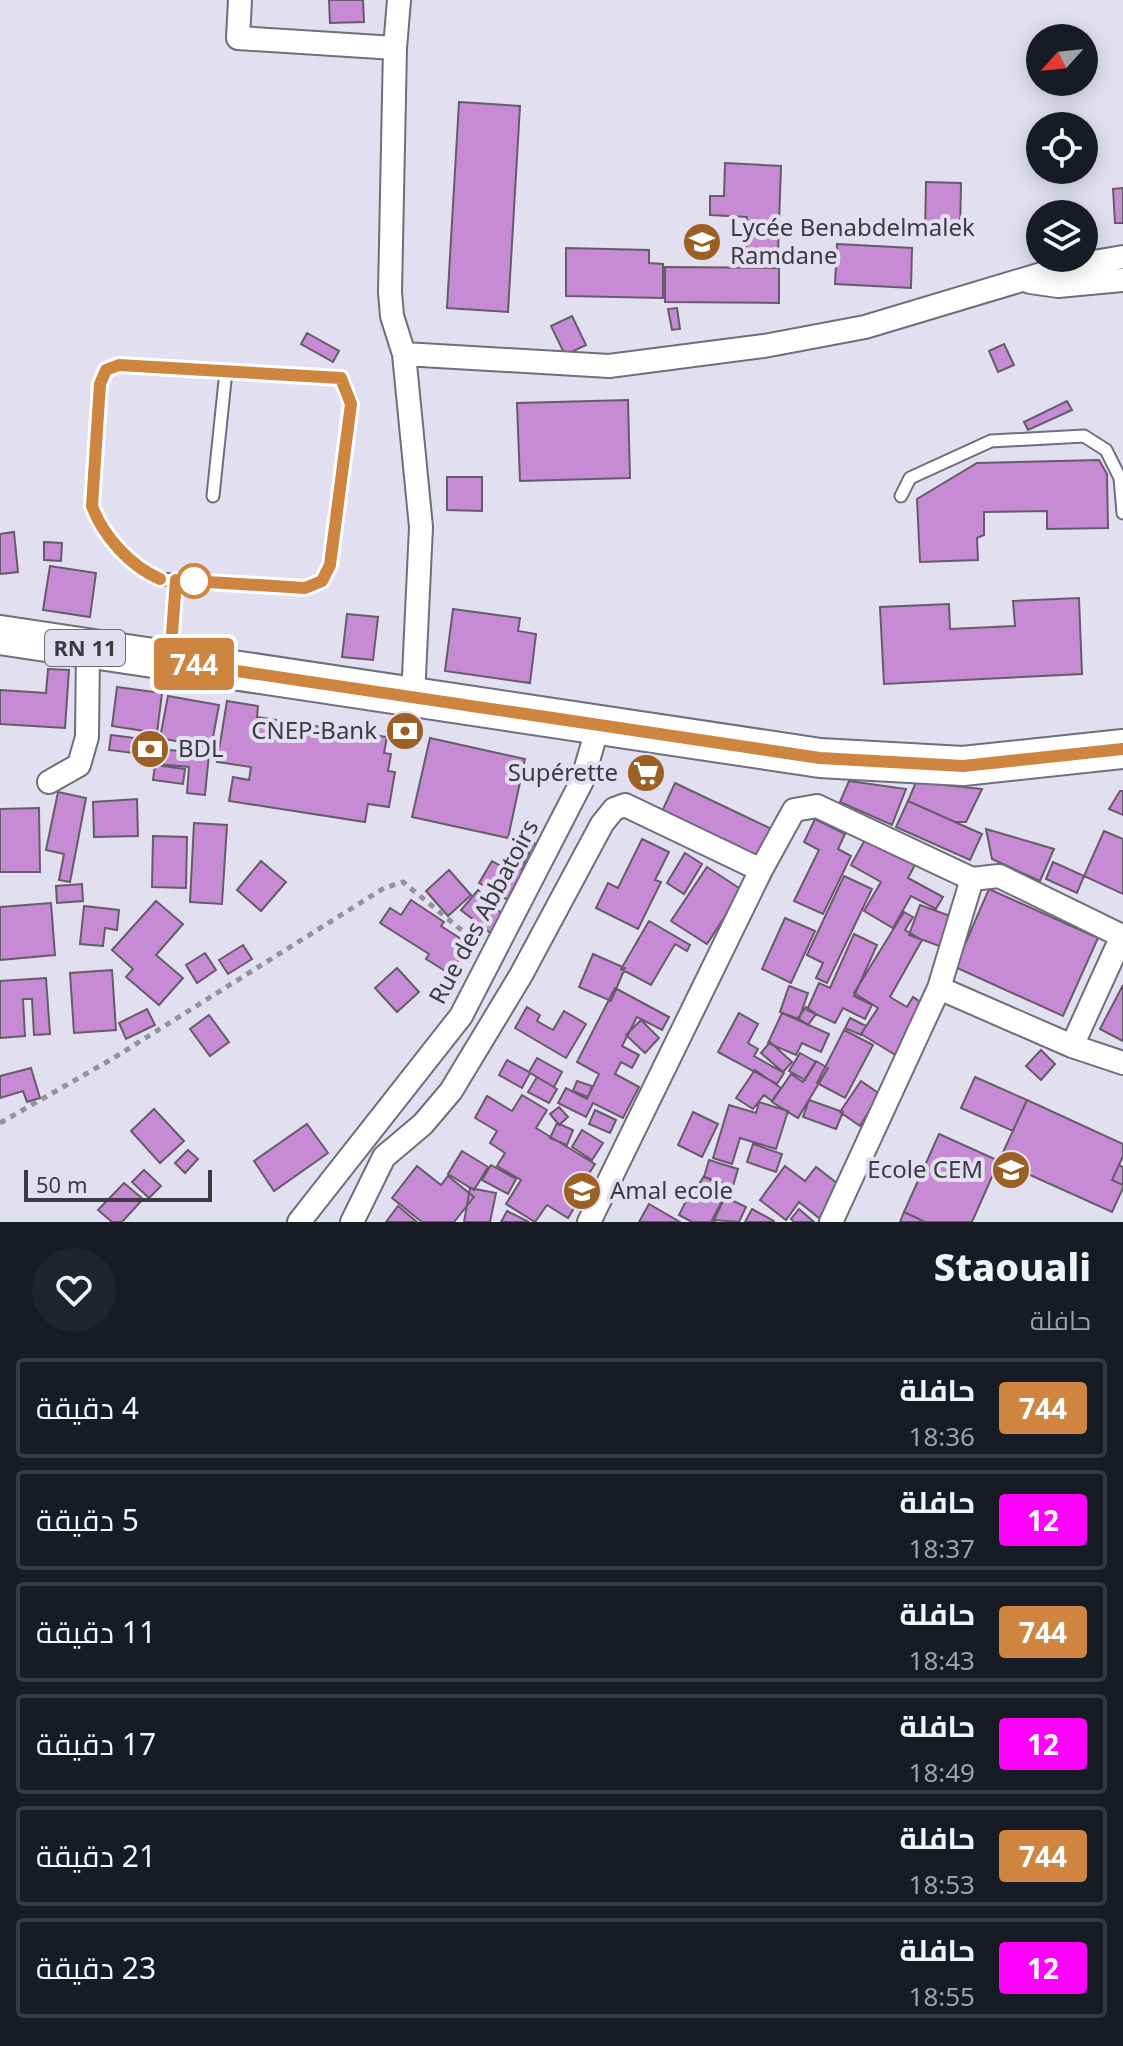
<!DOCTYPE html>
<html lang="ar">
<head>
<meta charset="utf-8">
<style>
  body { margin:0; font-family:"Noto Sans",Cairo,sans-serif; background:#20242c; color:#f1f3f6; direction:rtl; height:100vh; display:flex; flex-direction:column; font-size:30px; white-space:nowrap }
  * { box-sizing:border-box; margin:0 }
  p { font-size:26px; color:#9ea1a6 }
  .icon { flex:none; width:44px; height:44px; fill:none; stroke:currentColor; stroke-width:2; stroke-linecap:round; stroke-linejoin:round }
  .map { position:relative; height:1222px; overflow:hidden; direction:ltr }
  .sheet { display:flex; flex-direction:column; background:#171b24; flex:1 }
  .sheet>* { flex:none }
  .badge { padding:0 16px; border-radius:6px; font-size:28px; line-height:52px }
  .needle { width:52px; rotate:243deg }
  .buttons { position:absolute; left:1026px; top:24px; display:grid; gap:16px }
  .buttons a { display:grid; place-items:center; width:72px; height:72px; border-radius:50%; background:#171b24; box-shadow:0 4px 20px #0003; font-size:40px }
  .scale { position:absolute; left:24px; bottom:20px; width:188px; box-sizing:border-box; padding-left:8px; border:4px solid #3c3b42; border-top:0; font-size:22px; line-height:28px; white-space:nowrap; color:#3c3b42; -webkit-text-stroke:6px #e2dff1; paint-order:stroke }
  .map>.badge { position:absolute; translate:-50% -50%; box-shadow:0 0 0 4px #fff }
  .round { display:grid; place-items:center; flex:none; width:84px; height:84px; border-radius:42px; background:#20242c }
  .summary { display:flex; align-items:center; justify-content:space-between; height:136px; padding:0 32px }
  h1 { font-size:38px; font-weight:800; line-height:60px }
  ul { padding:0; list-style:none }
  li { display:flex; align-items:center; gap:24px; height:100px; margin:0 16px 12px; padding:0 16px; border:4px solid #363941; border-radius:8px }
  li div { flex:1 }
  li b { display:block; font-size:30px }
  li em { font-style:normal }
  li .badge { min-width:88px; font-weight:700; text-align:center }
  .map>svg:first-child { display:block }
  .building { fill:#c78ad4; stroke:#665b68; stroke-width:2 }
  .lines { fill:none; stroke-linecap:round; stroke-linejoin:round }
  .service-casing { stroke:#706d7c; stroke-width:15 }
  .minor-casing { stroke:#706d7c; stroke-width:26 }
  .trunk-casing { stroke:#706d7c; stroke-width:42 }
  .path { stroke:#93919e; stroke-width:5; stroke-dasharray:6 6; stroke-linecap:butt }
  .service { stroke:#fff; stroke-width:11 }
  .minor { stroke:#fff; stroke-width:22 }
  .trunk { stroke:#fff; stroke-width:38 }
  .line-casing { stroke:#fff; stroke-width:18 }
  .line { stroke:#cd853f; stroke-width:12 }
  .stop-dot { fill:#fff; stroke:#cd853f; stroke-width:4 }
  .labels { text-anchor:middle; stroke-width:8; stroke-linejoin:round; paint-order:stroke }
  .shield { fill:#e2dff1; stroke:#6e6c76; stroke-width:2 }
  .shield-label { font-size:22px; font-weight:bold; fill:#3c3b42 }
  .poi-label { font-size:24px; fill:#3c3b42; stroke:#e2dff1; text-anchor:start }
  .street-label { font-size:24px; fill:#3c3b42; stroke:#e2dff1 }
</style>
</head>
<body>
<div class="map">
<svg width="1123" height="1222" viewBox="0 0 1123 1222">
  <rect width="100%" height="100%" fill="#e2dff1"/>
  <!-- building -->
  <path class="building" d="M329 0H363L364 22 330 23Z
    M459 102 520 106 508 312 447 308Z
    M725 163 781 166 778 253 745 252 747 217 710 215V196H724Z
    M926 182 961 183 960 235 925 234Z
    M1123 188V223H1115L1113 189Z
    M837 244 912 248 911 288 835 284Z
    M566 248 649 250V263L663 264V298L566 296Z
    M665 267 779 268V303L665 302Z
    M677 308 680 329 672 330 668 309Z
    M572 316 586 345 565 355 551 326Z
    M307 333 339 351 333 362 301 344Z
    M1004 344 1014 365 998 372 989 351Z
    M628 400 630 478 520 481 517 403Z
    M1067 401 1072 410 1028 430 1024 422Z
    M1099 460 1107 474 1108 528 1047 529V511L984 512V535L977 538 978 560 920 562 917 499 977 463Z
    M447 477H482V511L447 510Z
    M14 532 18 572 0 574V534Z
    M44 542 62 543 61 561 44 560Z
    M50 566 96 573 90 617 43 610Z
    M1079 598 1082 674 884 684 880 607 949 604 950 629 1015 626 1013 601Z
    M453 609 520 618 518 631 536 634 530 683 445 671Z
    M347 614 378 617 373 660 342 657Z
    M48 669 69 670 65 728 0 724V690L46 693Z
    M117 687 162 693 157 733 112 726Z
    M168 696 219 705 211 748 160 738Z
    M227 701 258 706 257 717 387 737 384 753 391 754 388 771 395 772 389 807 368 804 365 822 229 801 233 777 249 780 251 767 217 762Z
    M111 735 135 738 133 753 109 750Z
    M144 737 159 740 156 761 140 758Z
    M430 738 525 759 508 838 412 817Z
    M159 749 209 754 205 795 187 793 189 767 158 764Z
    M155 765 185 769 183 784 153 780Z
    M849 781 906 789 892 825 840 802Z
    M916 782 982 789 966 822H955L908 801Z
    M675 783 778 832 762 867 659 818Z
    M1120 791H1123V815L1109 809Z
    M58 792 86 798 70 882 59 880 64 854 46 850Z
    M137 799 138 836 94 837 93 802Z
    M908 801 982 834 970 860 896 827Z
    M39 808 40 872H0V809Z
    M815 819 845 834 838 849 851 856 823 914 794 901 819 850 804 842Z
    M194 823 227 825 222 904 190 902Z
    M986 829 1054 849 1040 881 992 859Z
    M1104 831 1123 839V894L1084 876Z
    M153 836 187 837 186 888 152 887Z
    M867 836 916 863 908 878 943 897 936 909 911 896 893 928 864 911 881 882 851 865Z
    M642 839 669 852 655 880 661 882 638 929 596 908 608 883 618 888Z
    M534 842 538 851 512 901 492 894 510 868 521 869Z
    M685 853 702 864 684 894 667 883Z
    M261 861 286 882 261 911 237 890Z
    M492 861 506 869 493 891 479 883Z
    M1053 862 1084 876 1077 893 1046 879Z
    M707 867 742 890 707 944 671 921Z
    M449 870 471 895 448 916 426 891Z
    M844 876 872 889 827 983 816 978 823 963 807 955Z
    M82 884 83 901 57 903 56 886Z
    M989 889 1098 938 1063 1016 955 967Z
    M478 890 505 917 493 935 461 910Z
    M411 900 444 922 441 926 469 944 450 974 426 959 429 954 380 923 390 908 401 915Z
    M156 901 183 924 156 955 183 978 159 1005 126 977 133 969 112 950Z
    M51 903 55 955 0 960V907Z
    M920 905 964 921 953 951 909 935Z
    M84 906 119 910 117 930 105 928 103 946 80 944Z
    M904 912 913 917 905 930 922 940 890 997 907 1007 913 997 928 1007 897 1056 861 1034 878 1008 854 993Z
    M785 918 815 931 791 983 762 969Z
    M649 921 690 945 687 951 675 944 651 985 621 969Z
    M854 934 877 945 854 996 872 1005 865 1019 843 1008 835 1023 807 1010 819 983 830 988Z
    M243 945 252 959 228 974 219 960Z
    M205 953 216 970 197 983 186 965Z
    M593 954 625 968 611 1001 579 987Z
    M397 968 419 992 397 1012 375 988Z
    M112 970 116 1030 74 1033 70 973Z
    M46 978 50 1034 34 1035 32 999H23L25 1036 0 1038V981Z
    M1123 985V1041L1100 1029Z
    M789 986 808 993 799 1019 780 1012Z
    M615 988 669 1017 662 1030 637 1017 622 1046 639 1055 632 1068 621 1062 615 1074 639 1087 623 1118 593 1103 586 1117 558 1103 566 1088 587 1099 599 1074 577 1062Z
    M527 1007 540 1015 537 1021 553 1030 564 1011 586 1024 566 1058 515 1028Z
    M806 1007 816 1014 808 1025 798 1018Z
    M147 1009 155 1025 126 1039 119 1023Z
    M739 1013 758 1024 748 1043 758 1049 754 1056 784 1073 777 1084 718 1052Z
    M782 1013 829 1034 821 1052 802 1043 796 1055 768 1043Z
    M209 1015 229 1042 210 1056 190 1029Z
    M850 1018 866 1026 861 1035 845 1028Z
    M641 1020 659 1038 645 1053 626 1035Z
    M844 1030 873 1045 845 1098 817 1083Z
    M770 1042 792 1062 783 1072 761 1053Z
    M1041 1050 1055 1064 1041 1080 1026 1066Z
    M800 1053 816 1062 805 1080 789 1071Z
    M537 1058 562 1072 554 1087 530 1073 522 1088 499 1075 507 1060 529 1072Z
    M816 1061 828 1068 798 1118 772 1102 791 1074 803 1082Z
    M31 1068 40 1098 27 1102 23 1091 0 1098V1076Z
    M755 1070 781 1088 772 1101 764 1095 753 1109 736 1098Z
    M537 1077 557 1089 549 1103 528 1092Z
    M975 1077 1027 1100 1013 1131 961 1108Z
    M577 1081 592 1086 588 1097 573 1091Z
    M861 1081 887 1099 876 1115 869 1111 860 1126 840 1112Z
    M522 1095 547 1110 536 1128 595 1164 577 1192 582 1195 568 1218 547 1205 535 1222 506 1204 521 1180 497 1166 505 1153 490 1143 497 1131 475 1118 487 1096 512 1111Z
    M809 1100 843 1112 836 1129 803 1117Z
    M1027 1100 1123 1144V1156L1112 1180 1123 1185V1188L1112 1212 999 1161Z
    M759 1102 788 1111 776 1149 740 1138 732 1164 713 1158 729 1105 756 1113Z
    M559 1107 568 1117 559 1125 550 1114Z
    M154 1109 184 1141 160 1163 131 1131Z
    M595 1110 616 1120 610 1133 589 1124Z
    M693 1112 718 1124 702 1157 678 1145Z
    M557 1123 573 1130 567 1145 550 1138Z
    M307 1124 328 1153 274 1191 254 1161Z
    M582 1130 603 1143 592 1160 572 1147Z
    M939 1134 999 1161 972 1222H925L904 1212Z
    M753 1144 782 1154 776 1172 747 1162Z
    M188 1150 198 1159 185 1173 175 1163Z
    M462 1151 488 1167 474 1190 448 1174Z
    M709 1160 738 1169 733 1186 704 1177Z
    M491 1165 516 1179 508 1194 482 1180Z
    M1119 1165 1123 1167V1185L1112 1180Z
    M417 1166 441 1185 448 1176 474 1197 454 1222H422L392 1198Z
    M785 1166 805 1181 816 1167 842 1187 819 1218 799 1202 786 1220 760 1200Z
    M144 1170 161 1186 149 1198 132 1182Z
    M704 1176 728 1191 721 1202 697 1187Z
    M124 1183 143 1199 122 1222H112L98 1210Z
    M470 1188 496 1193 490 1222H464Z
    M692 1189 721 1203 712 1220 715 1222H692L679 1215Z
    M725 1197 746 1207 739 1222 714 1220Z
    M649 1204 680 1222H639Z
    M398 1206 417 1222H386Z
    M752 1209 774 1221V1222H745Z
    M799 1209 814 1222H794L791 1219Z
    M507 1211 529 1222H501Z
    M904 1212 925 1222H900Z"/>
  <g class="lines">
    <defs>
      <path id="service" d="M119 365 341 378 351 404 330 565 322 581 305 588 160 579C130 565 103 536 92 506L100 384 106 370Z
        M213 496 226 371
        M901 496 910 478 991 441 1084 436 1106 450 1120 478 1123 513
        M171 655 176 580"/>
      <path id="minor" d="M240 0 238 38 395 48
        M399 0 395 48 390 292 392 316 404 354
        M1030 282 1058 286 1123 280
        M413 697 421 527 404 354 609 366 764 346 865 327 1065 267 1123 257
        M49 782 79 765 87 737 88 648
        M972 879 999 876 1122 936 1072 1046
        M939 988 1072 1046 1123 1063
        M299 1222 461 1016 582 781 599 723
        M352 1222 384 1157 423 1124 451 1091 521 975 602 824 614 809 625 805 761 870
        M589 1222 761 870 794 810 817 806 972 879 939 988 831 1222"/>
      <path id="trunk" d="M0 635 820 758 963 766 1123 749"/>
    </defs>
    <!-- service casing -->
    <use href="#service" class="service-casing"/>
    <!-- minor casing -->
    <use href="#minor" class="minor-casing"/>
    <!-- trunk casing -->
    <use href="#trunk" class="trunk-casing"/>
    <!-- path -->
    <path class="path" d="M0 1123 112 1059 384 888 403 882 476 942"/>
    <!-- service -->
    <use href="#service" class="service"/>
    <!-- minor -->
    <use href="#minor" class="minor"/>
    <!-- trunk -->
    <use href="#trunk" class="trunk"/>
  </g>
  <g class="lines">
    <defs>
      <path id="line" d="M160 579C130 566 103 536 92 506L100 384 106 370 119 365 341 378 351 404 330 565 322 581 305 588 176 580 170 661 820 758 963 766 1123 749"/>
    </defs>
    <!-- line casing -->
    <use href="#line" class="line-casing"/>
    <!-- line -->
    <use href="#line" class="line"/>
  </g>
  <!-- icons -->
  <defs>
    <symbol id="school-disc" viewBox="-11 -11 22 22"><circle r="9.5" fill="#9d6024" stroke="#e2dff1"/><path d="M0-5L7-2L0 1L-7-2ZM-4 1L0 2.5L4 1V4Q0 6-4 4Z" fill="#fff"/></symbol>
    <symbol id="bank-disc" viewBox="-11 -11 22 22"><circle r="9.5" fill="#9d6024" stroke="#e2dff1"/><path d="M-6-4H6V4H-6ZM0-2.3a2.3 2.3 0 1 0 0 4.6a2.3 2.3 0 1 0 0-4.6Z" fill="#fff"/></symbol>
    <symbol id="supermarket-disc" viewBox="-11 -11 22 22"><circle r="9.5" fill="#9d6024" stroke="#e2dff1"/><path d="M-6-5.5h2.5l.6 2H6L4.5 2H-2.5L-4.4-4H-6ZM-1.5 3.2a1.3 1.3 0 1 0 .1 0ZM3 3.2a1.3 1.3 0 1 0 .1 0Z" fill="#fff"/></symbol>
  </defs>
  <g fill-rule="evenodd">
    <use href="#school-disc" x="680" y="220" width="44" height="44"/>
    <use href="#bank-disc" x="383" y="709" width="44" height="44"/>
    <use href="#bank-disc" x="128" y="727" width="44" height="44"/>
    <use href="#supermarket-disc" x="624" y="751" width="44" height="44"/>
    <use href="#school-disc" x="989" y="1148" width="44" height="44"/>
    <use href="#school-disc" x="560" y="1169" width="44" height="44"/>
  </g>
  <!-- markers -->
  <circle class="stop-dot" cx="194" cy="581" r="16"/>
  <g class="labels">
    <!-- shield labels -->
    <rect class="shield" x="45" y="630" width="80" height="36" rx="6"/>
    <g class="shield-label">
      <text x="85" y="656">RN 11</text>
    </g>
    <!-- poi labels -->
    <g class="poi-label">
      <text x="730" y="236">Lycée Benabdelmalek<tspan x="730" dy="28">Ramdane</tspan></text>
      <text x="377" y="739" text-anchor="end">CNEP-Bank</text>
      <text x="178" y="757">BDL</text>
      <text x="618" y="781" text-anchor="end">Supérette</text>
      <text x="983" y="1178" text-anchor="end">Ecole CEM</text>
      <text x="610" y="1199">Amal ecole</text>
    </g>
    <!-- street labels -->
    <g class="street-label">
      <text transform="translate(484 912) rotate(-62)" y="8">Rue des Abbatoirs</text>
    </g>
  </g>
</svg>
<div class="buttons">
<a><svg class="needle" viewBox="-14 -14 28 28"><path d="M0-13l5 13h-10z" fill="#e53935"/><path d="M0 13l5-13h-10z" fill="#9ea1a6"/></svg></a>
<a><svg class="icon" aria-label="locate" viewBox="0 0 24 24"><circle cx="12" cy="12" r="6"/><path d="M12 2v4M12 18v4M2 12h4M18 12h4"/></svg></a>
<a><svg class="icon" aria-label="layers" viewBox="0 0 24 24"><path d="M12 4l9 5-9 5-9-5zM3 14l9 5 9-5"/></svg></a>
</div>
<div class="scale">50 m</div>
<b class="badge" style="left:194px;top:664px;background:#cd853f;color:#fff">744</b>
</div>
<section class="sheet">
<div class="summary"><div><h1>Staouali</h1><p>حافلة</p></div><a class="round"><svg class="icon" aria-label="heart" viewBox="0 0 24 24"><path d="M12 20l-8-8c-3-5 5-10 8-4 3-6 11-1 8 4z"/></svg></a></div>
<ul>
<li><span class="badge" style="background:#cd853f;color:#fff">744</span><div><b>حافلة</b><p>18:36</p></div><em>4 دقيقة</em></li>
<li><span class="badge" style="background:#f0f;color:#fff">12</span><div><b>حافلة</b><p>18:37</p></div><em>5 دقيقة</em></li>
<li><span class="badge" style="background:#cd853f;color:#fff">744</span><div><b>حافلة</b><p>18:43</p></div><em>11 دقيقة</em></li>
<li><span class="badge" style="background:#f0f;color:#fff">12</span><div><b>حافلة</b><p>18:49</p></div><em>17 دقيقة</em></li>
<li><span class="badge" style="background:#cd853f;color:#fff">744</span><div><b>حافلة</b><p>18:53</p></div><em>21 دقيقة</em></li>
<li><span class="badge" style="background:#f0f;color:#fff">12</span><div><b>حافلة</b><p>18:55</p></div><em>23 دقيقة</em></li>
</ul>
</section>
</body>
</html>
